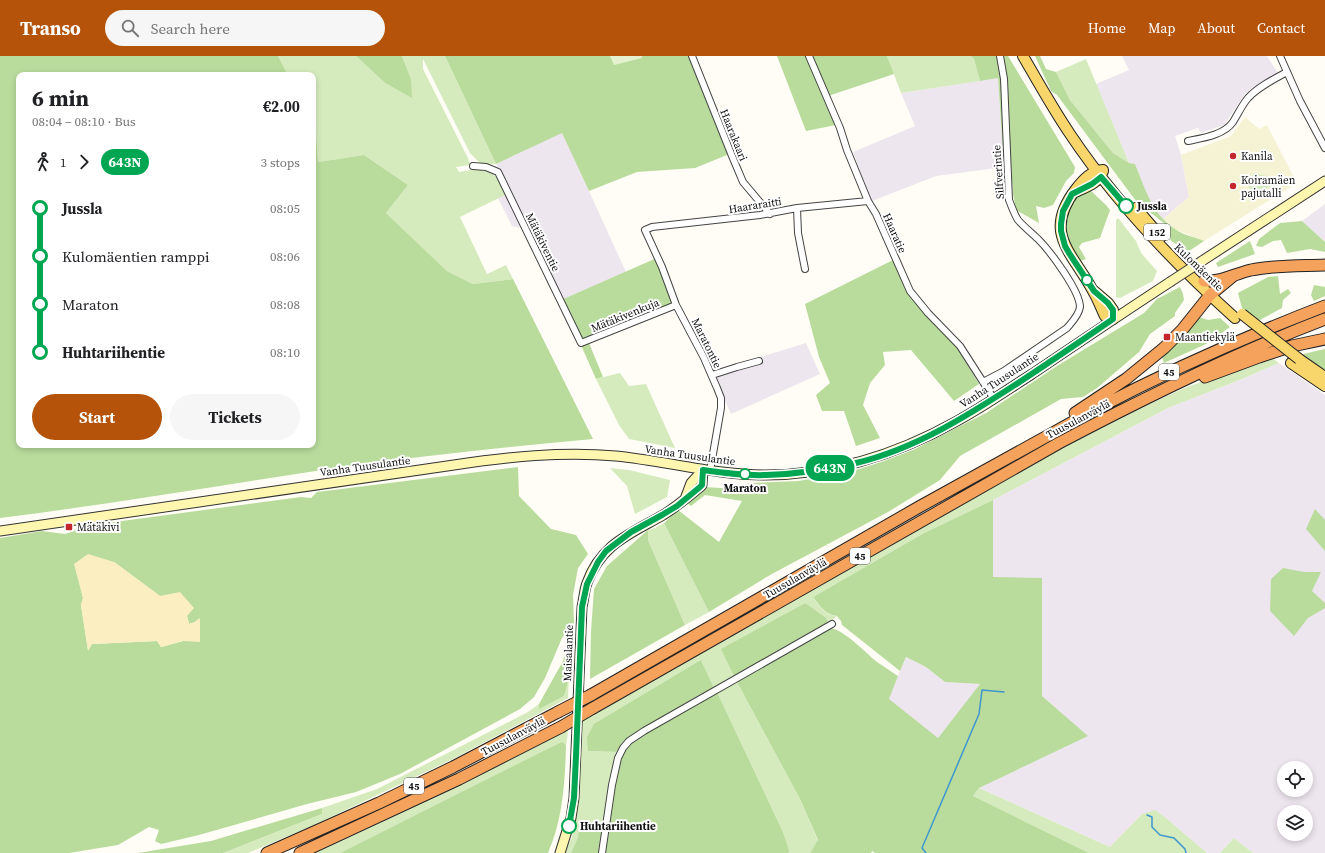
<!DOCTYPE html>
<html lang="en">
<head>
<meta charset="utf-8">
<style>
  body { margin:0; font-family:"Source Serif 4",serif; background:#f6f6f6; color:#202124; height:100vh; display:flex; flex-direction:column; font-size:15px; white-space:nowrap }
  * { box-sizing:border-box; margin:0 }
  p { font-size:13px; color:#757577 }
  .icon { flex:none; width:22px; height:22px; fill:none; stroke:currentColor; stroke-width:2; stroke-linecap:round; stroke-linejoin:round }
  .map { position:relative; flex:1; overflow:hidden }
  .side { position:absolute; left:16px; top:16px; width:300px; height:376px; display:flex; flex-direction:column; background:#fff; border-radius:8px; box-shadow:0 2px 6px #0003 }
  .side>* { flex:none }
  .badge { padding:0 8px; border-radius:13px; font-size:14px; line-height:26px }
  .controls { position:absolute; left:1277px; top:705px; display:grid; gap:8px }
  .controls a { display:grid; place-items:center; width:36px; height:36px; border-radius:50%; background:#fff; box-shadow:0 2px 6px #0003; font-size:20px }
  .map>.badge { position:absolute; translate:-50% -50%; box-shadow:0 0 0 2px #fff }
  .legs { display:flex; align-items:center; gap:6px; height:44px; padding:0 16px; font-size:13px }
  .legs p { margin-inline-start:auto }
  .overview { display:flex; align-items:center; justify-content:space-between; height:68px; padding:0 16px }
  h1 { font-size:22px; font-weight:700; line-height:30px }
  .primary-button { display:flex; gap:8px; margin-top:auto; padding:8px 16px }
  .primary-button a { flex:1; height:46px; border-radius:24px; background:#b45309; color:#fff; font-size:16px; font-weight:700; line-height:46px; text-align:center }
  .primary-button a+a { background:#f6f6f6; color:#202124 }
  ul { padding:0 16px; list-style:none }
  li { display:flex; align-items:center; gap:14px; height:48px; font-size:15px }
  li i { display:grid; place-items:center; width:6px; height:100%; margin:0 5px; background:currentColor }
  li i::after { content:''; width:10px; height:10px; margin:-5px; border:3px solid; border-radius:50%; background:#fff }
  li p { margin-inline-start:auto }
  li:first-child i { background:linear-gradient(#0000 50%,currentColor 0) }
  li:last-child i { background:linear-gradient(currentColor 50%,#0000 0) }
  header { display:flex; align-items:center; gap:24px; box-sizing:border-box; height:56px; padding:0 20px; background:#b45309; color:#fff }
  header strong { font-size:19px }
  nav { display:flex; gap:22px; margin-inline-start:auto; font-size:14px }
  .search { width:280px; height:36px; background:#f6f6f6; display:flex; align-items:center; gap:10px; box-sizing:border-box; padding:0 14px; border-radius:22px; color:#757577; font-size:15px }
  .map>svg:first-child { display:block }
  .industrial { fill:#eee6ef; fill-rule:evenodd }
  .farmland { fill:#f6f3d4 }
  .green { fill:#d5ebbd }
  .forest { fill:#b9dc9c; fill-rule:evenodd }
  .sand { fill:#fbeec1 }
  .pitch { fill:#e6f2cf }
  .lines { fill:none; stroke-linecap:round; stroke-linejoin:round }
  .stream { stroke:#3f96cf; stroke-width:1.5 }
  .street-casing { stroke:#444; stroke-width:8 }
  .secondary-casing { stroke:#333; stroke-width:11 }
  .primary-casing { stroke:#222; stroke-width:12 }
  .highway-casing { stroke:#222; stroke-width:13 }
  .street { stroke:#fff; stroke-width:6 }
  .secondary { stroke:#fff6b0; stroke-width:9 }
  .primary { stroke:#f9d66b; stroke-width:10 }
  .highway { stroke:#f5a25d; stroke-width:11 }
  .secondary-bridge-casing { stroke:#333; stroke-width:11; stroke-linecap:butt }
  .primary-bridge-casing { stroke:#222; stroke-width:12; stroke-linecap:butt }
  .highway-bridge-casing { stroke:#222; stroke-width:13; stroke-linecap:butt }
  .secondary-bridge { stroke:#fff6b0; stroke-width:9 }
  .primary-bridge { stroke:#f9d66b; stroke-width:10 }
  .highway-bridge { stroke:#f5a25d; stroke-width:11 }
  .line-1-casing { stroke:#fff; stroke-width:9 }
  .line-1 { stroke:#00a651; stroke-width:6 }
  .poi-dot { fill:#c4262e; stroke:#fff; stroke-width:1.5 }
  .stop-1-dot { fill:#fff; stroke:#00a651; stroke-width:2 }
  .labels { text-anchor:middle; stroke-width:4; stroke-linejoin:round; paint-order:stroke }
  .shield { fill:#fff; stroke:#585858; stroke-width:1 }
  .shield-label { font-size:10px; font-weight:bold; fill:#111 }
  .street-label { font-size:11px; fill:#111; stroke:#fff }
  .poi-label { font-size:11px; fill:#111; stroke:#fff; text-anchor:start }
  .stop-label { font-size:11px; font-weight:bold; fill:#111; stroke:#fff; text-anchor:start }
</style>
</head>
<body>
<header>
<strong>Transo</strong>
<div class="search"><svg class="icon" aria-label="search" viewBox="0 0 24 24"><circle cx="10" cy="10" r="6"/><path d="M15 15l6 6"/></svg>Search here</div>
<nav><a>Home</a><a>Map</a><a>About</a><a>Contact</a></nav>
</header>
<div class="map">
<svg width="1325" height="797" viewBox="0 0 1325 797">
  <rect width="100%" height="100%" fill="#fffdf5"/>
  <!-- industrial -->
  <path class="industrial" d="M1122 0H1267L1278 17 1252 32 1245 38 1224 69 1201 77 1198 72 1175 80 1181 99 1189 141 1163 163 1150 146 1135 108 1129 107 1096 28 1129 14Z
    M998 22 1004 111 936 120 872 145 853 96 915 70 901 37Z
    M562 76 626 216 561 244 537 194 533 196 521 172 512 170 498 142 510 136 496 108Z
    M1325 148V186L1302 165Z
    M806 287 820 318 731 358 712 316Z
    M1279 307 1325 339V797H1253L1234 782 1220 797H1207L1166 762 1142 758 1110 791 979 732 1087 680 1042 640V523L993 522V444L1168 352 1242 323ZM1284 712H1306V734H1284ZM1284 756H1306V778H1284Z
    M906 601 926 611 945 626 981 628 937 683 888 643Z"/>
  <!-- farmland -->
  <path class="farmland" d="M1245 61 1259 73 1267 69 1297 127 1204 185 1176 174 1163 163 1189 141 1181 99 1231 80Z"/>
  <!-- green -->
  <path class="green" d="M278 0H356L385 27 411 41V23L402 0H445L496 108 482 109 470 97 423 3V13L468 102 470 109 456 111 459 116C472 114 486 109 496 121 500 125 502 133 505 139L460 161 487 218 506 209 513 223 473 228 447 215 386 157 408 129 364 99 318 106 315 63 313 61V19H288Z
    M887 0H971L974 3 980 25 901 37Z
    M1086 3 1129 107 1113 97 1070 44 1056 16Z
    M1253 117 1267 120 1271 130 1253 139 1248 129Z
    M1118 162 1136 185 1141 197 1157 215 1153 225 1120 242 1116 241V164Z
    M1270 301 1279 307 1242 323 1168 352 993 444 924 477 813 541C820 551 825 559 837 560L828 568 805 547 722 593 735 622 714 632 701 604 588 695 616 696 607 740 604 772 578 781 571 797H564L572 781 575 756 579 742 581 666 680 608 1066 390 1123 360 1187 331Z
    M620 317 629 330 646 328 675 392 629 383 619 369 596 323Z
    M610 412 629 414 670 424 667 441 635 458 627 430Z
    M664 467 709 556 685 569 648 484V474L655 472Z
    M569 623 568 642 453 703 312 770 248 797H223L322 758V752L377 733 528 656 539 648V652L564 640Z
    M737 626 800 743 818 785 810 797H788V795L783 776 717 636Z
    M568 673 567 685 566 689 562 687 485 724 340 797H315C401 758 484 716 568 673Z
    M979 732 1110 791 1142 758 1155 754 1166 762 1207 797H1089L973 740Z
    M1234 782 1253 797H1220Z"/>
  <!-- forest -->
  <path class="forest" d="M0 0H278L288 19H19V389H313V61L315 63 318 106 364 99 408 129 386 157 447 215 473 228 513 223 593 383C507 391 420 400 335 412 223 429 112 448 0 462Z
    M356 0H402L411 23 412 42 385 27Z
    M445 0H689L732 97 695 112 637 116 589 135 562 77 496 108Z
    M777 0H887L894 18 825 41 836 69 806 75Z
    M971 0H1008L1075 111 1074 117 1066 125 1053 149 1044 152 1036 150 1039 167 1016 154 1013 138 1011 110 1004 111 998 22 980 25 974 3Z
    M1035 0H1040L1046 13 1056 16 1070 44 1113 97 1129 107 1135 108C1145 132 1152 158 1175 173 1182 179 1195 181 1204 185L1189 195 1171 185 1165 168 1136 145 1057 39 1051 35Z
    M1089 133 1106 149 1110 154 1100 182 1082 187 1079 191 1086 203 1080 205 1067 183 1065 158 1075 142 1084 135Z
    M1302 165 1325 186V196L1310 193 1287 197 1281 184 1273 185 1262 191 1256 190 1259 183 1280 167Z
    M1250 185 1255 198 1218 211 1216 207Z
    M659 201 680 249 589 287 603 321 596 323 561 244Z
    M893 204 909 239 957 291 979 328 954 345 911 294 883 296 885 309 870 327 863 349 880 382 856 390 844 355H822L816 339 830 327 819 301 805 248Z
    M1278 220 1280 238 1288 233 1291 237 1283 244 1282 252 1256 266 1242 252 1238 237 1268 221Z
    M1314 229 1325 231V240L1314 245 1311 239Z
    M1180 231 1183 238 1184 244 1175 257V260L1150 278 1139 296 1097 332 1083 341 1061 343 960 400 940 424 888 456 770 519 709 556 664 467 678 454 719 486 742 445 705 439 691 450 687 447 704 431 739 433 749 427 798 425 823 421 856 414 881 406 913 394 986 357 1057 310 1144 257 1157 243Z
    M1199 261 1208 264 1220 262 1230 271 1206 288 1164 307 1162 301 1186 278Z
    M1325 293V317L1299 299Z
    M518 411 519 440 551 473 576 479 588 498 578 512 573 539 574 567 562 582 545 622 534 641 520 653 400 718 356 736 307 748 199 779 161 788 155 785 159 774 149 771 118 789 69 797H0V482L42 475 65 478 74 475 77 472 122 465 301 441 311 442 317 436ZM114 506 187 560 189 568 195 566 199 562 183 585 161 591 157 585 92 588 88 594 81 549 83 542 75 508Z
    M993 444V521L1042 522V640L1088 680 979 732 973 740 1089 797H875L872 795 871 797H810L818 784 800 743 737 626 827 572C841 570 866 597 877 606 884 611 891 615 898 620L889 643 938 682 980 628 945 626 926 611 906 601 900 615 842 569 841 565 837 560C824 558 821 551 813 541L924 477Z
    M1315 453 1325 464V495L1306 473Z
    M648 474V484L685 569 590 623 591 575 594 533 607 510Z
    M1283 512 1304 516H1321L1312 535 1325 547V552L1308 562 1294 580 1270 555 1271 523Z
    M805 547 826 562 828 568 735 622 721 593Z
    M571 585 569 623 564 640 539 653V648L563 605 568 586Z
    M701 604 714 632 631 680 616 696 588 695 587 681 594 668Z
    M717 636 783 776 789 795 788 797H605L617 716 621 703 628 687Z
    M562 686 566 689C565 726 563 763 548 797H340L485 724Z
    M322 752V758L223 797H138L211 785Z
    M597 764 604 772 601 797H571L578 781 579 775Z"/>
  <!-- sand -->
  <path class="sand" d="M88 498 114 506 160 540 180 536 194 552 187 560 189 568 195 566 200 562V586L183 585 161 591 157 585 92 588 88 595 81 549 83 542 74 508Z"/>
  <!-- pitch -->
  <path class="pitch" d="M610 0H642V2L614 9Z"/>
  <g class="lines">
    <!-- stream -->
    <path class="stream" d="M1147 759 1152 761V771L1160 779 1174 782 1185 793 1186 797
      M926 797 922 792 979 658 982 634 1004 636"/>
    <defs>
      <path id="street" d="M692 0 732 100 743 126 770 158
        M809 0 840 72 847 94 868 145 876 158 910 235 928 257 960 290 994 343
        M1280 0 1300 45 1325 92
        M1188 85C1203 82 1224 79 1233 66 1238 58 1242 49 1248 42 1258 31 1274 23 1287 16
        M473 110 486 111 498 116 581 287 676 249
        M797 152 798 177 805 213
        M712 319 737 311 759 305
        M983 326 1004 315 1067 272C1072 266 1079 259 1080 251 1080 235 1050 195 1038 183 1032 177 1024 171 1018 164 1014 158 1012 151 1009 144L1004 23 1000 0
        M710 415 721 352V342L717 332 704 302 676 249 662 211 645 174 652 171 760 159 797 152 868 145
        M602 797 612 729 618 702 623 692 629 685 644 675 832 568"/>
      <path id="secondary" d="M1202 205 1325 125
        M685 443 691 427 703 414
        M0 475 454 409C508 401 562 395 616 400 666 405 715 419 765 419 833 419 898 398 957 365 983 351 1007 334 1032 318 1078 287 1124 256 1170 226
        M560 797 571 762 574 742 582 551C584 543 584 535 587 527 601 488 630 478 663 459 676 451 688 441 700 431L702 429 703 414"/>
      <path id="primary" d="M1023 0C1038 26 1053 53 1070 78 1116 147 1174 207 1235 262
        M1075 136C1086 131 1099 127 1103 115
        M1136 152 1161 181
        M1094 235 1108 247 1113 254V263L1105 260C1101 252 1098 243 1093 235 1072 196 1042 177 1076 133 1083 124 1091 115 1103 114
        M1299 303 1325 321
        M1291 307 1325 330"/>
      <path id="highway" d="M1204 225C1222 226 1234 218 1251 214 1275 209 1301 210 1325 209
        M1205 321 1259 301 1292 290 1325 283
        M1075 357 1126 323 1164 292 1182 274 1210 239 1233 220
        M591 639 919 451 1098 352C1172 313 1247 280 1325 250
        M593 652 1059 387C1146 341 1233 298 1325 263
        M267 797 379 747 453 711 558 656
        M300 797 459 723 561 671"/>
    </defs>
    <!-- street casing -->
    <use href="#street" class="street-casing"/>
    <!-- secondary casing -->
    <use href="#secondary" class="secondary-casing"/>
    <!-- primary casing -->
    <use href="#primary" class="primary-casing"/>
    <!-- highway casing -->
    <use href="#highway" class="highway-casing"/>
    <!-- street -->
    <use href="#street" class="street"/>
    <!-- secondary -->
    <use href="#secondary" class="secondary"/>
    <!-- primary -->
    <use href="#primary" class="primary"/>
    <!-- highway -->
    <use href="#highway" class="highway"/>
    <defs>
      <path id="secondary-bridge" d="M1170 226 1202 205"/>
      <path id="primary-bridge" d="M1242 258 1299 303"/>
      <path id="highway-bridge" d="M558 656 591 639
        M561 671 593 652"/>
    </defs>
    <!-- secondary-bridge casing -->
    <use href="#secondary-bridge" class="secondary-bridge-casing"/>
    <!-- primary-bridge casing -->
    <use href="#primary-bridge" class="primary-bridge-casing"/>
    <!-- highway-bridge casing -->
    <use href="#highway-bridge" class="highway-bridge-casing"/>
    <!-- secondary-bridge -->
    <use href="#secondary-bridge" class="secondary-bridge"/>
    <!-- primary-bridge -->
    <use href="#primary-bridge" class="primary-bridge"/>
    <!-- highway-bridge -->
    <use href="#highway-bridge" class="highway-bridge"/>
  </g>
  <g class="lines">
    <defs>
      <path id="line-1" d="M569 770 574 742 576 700 582 551 587 528 598 506 606 495 631 476 662 459 677 450 700 431 702 429 703 414C724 417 745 420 766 419 796 418 827 414 856 407 915 393 967 360 1018 327 1050 306 1081 285 1113 263V254L1108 247 1094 235 1069 197 1065 190 1061 175V168L1063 155 1072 138 1092 128 1101 121 1126 150"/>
    </defs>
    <!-- line-1 casing -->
    <use href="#line-1" class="line-1-casing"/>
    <!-- line-1 -->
    <use href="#line-1" class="line-1"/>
  </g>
  <!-- markers -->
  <g class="poi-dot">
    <circle cx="1233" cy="100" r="4"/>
    <circle cx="1233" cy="130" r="4"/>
    <rect x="1163" y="277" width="8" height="8" rx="2"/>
    <rect x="65" y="467" width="8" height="8" rx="2"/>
  </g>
  <g class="stop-1-dot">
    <circle cx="1126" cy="150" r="7"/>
    <circle cx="1087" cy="224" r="5"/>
    <circle cx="745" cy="418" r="5"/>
    <circle cx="569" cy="770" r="7"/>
  </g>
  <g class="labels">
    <!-- shield labels -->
    <g class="shield">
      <rect x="1144" y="168" width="26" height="16" rx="3"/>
      <rect x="1159" y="308" width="20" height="16" rx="3"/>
      <rect x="850" y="492" width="20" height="16" rx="3"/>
      <rect x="404" y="722" width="20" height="16" rx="3"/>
    </g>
    <g class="shield-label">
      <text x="1157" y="180">152</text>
      <text x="1169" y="320">45</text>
      <text x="860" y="504">45</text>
      <text x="414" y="734">45</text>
    </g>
    <!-- street labels -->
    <g class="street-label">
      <text transform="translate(734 79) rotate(68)" y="4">Haarakaari</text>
      <text transform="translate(998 116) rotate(-94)" y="4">Silfverintie</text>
      <text transform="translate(755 149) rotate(-9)" y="4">Haararaitti</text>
      <text transform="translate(895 177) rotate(66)" y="4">Haaratie</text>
      <text transform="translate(543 186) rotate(64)" y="4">Mätäkiventie</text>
      <text transform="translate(1199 211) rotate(44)" y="4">Kulomäentie</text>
      <text transform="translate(625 259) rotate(-22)" y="4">Mätäkivenkuja</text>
      <text transform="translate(707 287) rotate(64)" y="4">Maratontie</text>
      <text transform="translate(999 324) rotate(-33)" y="4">Vanha Tuusulantie</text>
      <text transform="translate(1078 363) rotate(-28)" y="4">Tuusulanväylä</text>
      <text transform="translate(690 399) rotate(8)" y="4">Vanha Tuusulantie</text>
      <text transform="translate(365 410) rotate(-8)" y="4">Vanha Tuusulantie</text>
      <text transform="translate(795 522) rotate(-30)" y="4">Tuusulanväylä</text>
      <text transform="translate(568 597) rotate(-88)" y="4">Maisalantie</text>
      <text transform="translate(513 680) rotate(-28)" y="4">Tuusulanväylä</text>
    </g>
    <!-- poi labels -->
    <g class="poi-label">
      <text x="1241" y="104">Kanila</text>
      <text x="1241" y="128">Koiramäen<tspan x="1241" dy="13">pajutalli</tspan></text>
      <text x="1175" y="285">Maantiekylä</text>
      <text x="77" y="475">Mätäkivi</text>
    </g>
    <!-- stop labels -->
    <g class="stop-label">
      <text x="1137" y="154">Jussla</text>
      <text x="745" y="436" text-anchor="middle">Maraton</text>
      <text x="580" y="774">Huhtariihentie</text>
    </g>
  </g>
</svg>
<div class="controls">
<a><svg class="icon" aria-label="locate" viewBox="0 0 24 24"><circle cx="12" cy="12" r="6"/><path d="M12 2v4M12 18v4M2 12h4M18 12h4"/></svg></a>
<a><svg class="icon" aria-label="layers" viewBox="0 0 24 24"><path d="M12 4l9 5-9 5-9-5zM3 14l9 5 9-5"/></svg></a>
</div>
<b class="badge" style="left:830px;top:412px;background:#00a651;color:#fff">643N</b>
<section class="side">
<div class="overview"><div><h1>6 min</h1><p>08:04 – 08:10 · Bus</p></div><b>€2.00</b></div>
<div class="legs"><svg class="icon" aria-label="walk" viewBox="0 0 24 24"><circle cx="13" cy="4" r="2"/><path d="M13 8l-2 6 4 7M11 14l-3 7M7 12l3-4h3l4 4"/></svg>1<svg class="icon" aria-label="forward" viewBox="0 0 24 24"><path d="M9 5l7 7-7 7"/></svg><b class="badge" style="background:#00a651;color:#fff">643N</b><p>3 stops</p></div>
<ul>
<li><i style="color:#00a651"></i><b>Jussla</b><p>08:05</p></li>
<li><i style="color:#00a651"></i><span>Kulomäentien ramppi</span><p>08:06</p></li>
<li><i style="color:#00a651"></i><span>Maraton</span><p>08:08</p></li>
<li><i style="color:#00a651"></i><b>Huhtariihentie</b><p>08:10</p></li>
</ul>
<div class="primary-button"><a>Start</a><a>Tickets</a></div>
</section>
</div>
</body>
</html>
